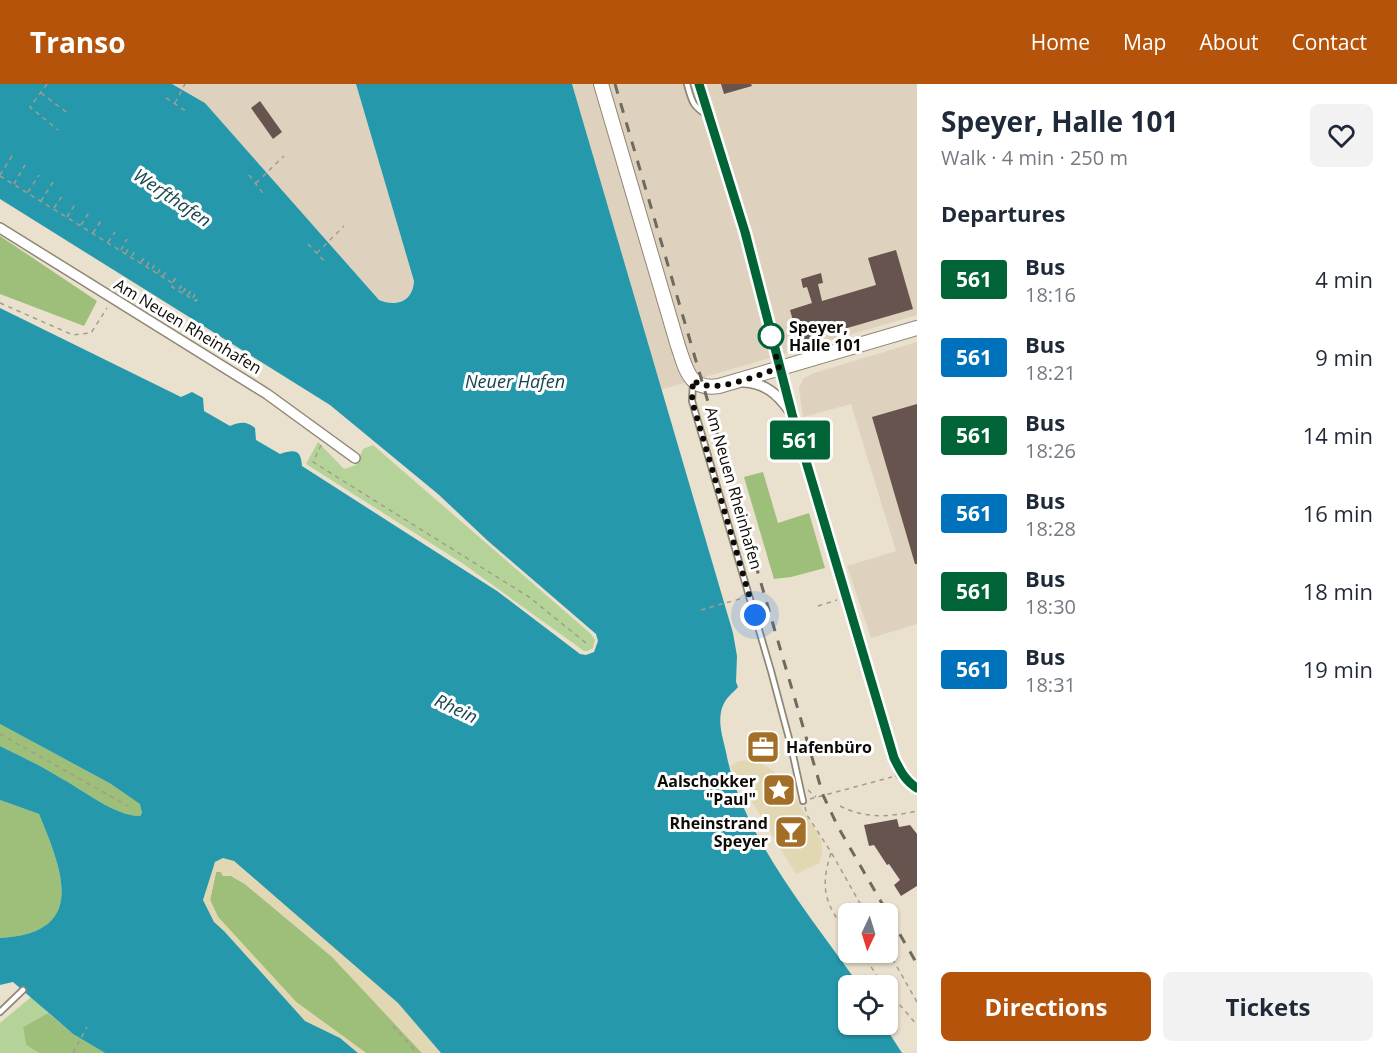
<!DOCTYPE html>
<html lang="en">
<head>
<meta charset="utf-8">
<style>
  body { margin:0; font-family:"Open Sans",sans-serif; background:#f2f2f3; color:#1f2937; height:100vh; display:flex; flex-direction:column; font-size:22px; white-space:nowrap }
  * { box-sizing:border-box; margin:0 }
  p { font-size:20px; color:#747a83 }
  .icon { flex:none; width:33px; height:33px; fill:none; stroke:currentColor; stroke-width:2; stroke-linecap:round; stroke-linejoin:round }
  .map { position:relative; flex:1; overflow:hidden }
  .drawer { display:flex; flex-direction:column; background:#fff; width:480px }
  .drawer>* { flex:none }
  .badge { padding:0 12px; border-radius:4px; font-size:21px; line-height:39px }
  .needle { width:39px; rotate:184deg }
  .fabs { position:absolute; left:838px; top:819px; display:grid; gap:12px }
  .fabs a { display:grid; place-items:center; width:60px; height:60px; border-radius:9px; background:#fff; box-shadow:0 2px 4px #0004; font-size:30px }
  .you { position:absolute; width:30px; height:30px; margin:-15px; border:4px solid #fff; border-radius:50%; background:#1a73e8; box-shadow:0 0 0 9px #1a73e833 }
  .map>.badge { position:absolute; translate:-50% -50%; box-shadow:0 0 0 3px #fff }
  h2 { padding:0 24px; font-size:22px; line-height:54px }
  .round { display:grid; place-items:center; flex:none; width:63px; height:63px; border-radius:9px; background:#f2f2f3 }
  .headline { display:flex; align-items:center; justify-content:space-between; height:102px; padding:0 24px }
  h1 { font-size:28px; font-weight:700; line-height:45px }
  .action { display:flex; gap:12px; margin-top:auto; padding:12px 24px }
  .action a { flex:1; height:69px; border-radius:9px; background:#b45309; color:#fff; font-size:24px; font-weight:700; line-height:69px; text-align:center }
  .action a+a { background:#f2f2f3; color:#1f2937 }
  ul { padding:0; list-style:none }
  li { display:flex; align-items:center; gap:18px; height:78px; padding:0 24px }
  li div { flex:1 }
  li b { display:block; font-size:22px }
  li em { font-style:normal }
  li .badge { min-width:66px; font-weight:700; text-align:center }
  header { display:flex; align-items:center; gap:36px; box-sizing:border-box; height:84px; padding:0 30px; background:#b45309; color:#fff }
  header strong { font-size:28px }
  nav { display:flex; gap:33px; margin-inline-start:auto; font-size:21px }
  main { display:flex; flex:1; min-height:0 }
  .map>svg:first-child { display:block }
  .industrial { fill:#ded2be }
  .green { fill:#b5d398 }
  .forest { fill:#9dbf7a }
  .sand { fill:#e1d8b3 }
  .water { fill:#2599ab }
  .building { fill:#67544f }
  .lines { fill:none; stroke-linecap:round; stroke-linejoin:round }
  .lane-casing { stroke:#8f8676; stroke-width:8 }
  .street-casing { stroke:#8f8676; stroke-width:12 }
  .secondary-casing { stroke:#8f8676; stroke-width:16 }
  .path { stroke:#a39c8e; stroke-width:1.5; stroke-dasharray:4.5 4.5; stroke-linecap:butt }
  .lane { stroke:#fff; stroke-width:4.5 }
  .street { stroke:#fff; stroke-width:9 }
  .secondary { stroke:#fff; stroke-width:14 }
  .rail { stroke:#6f695e; stroke-width:3; stroke-dasharray:10 10; stroke-linecap:butt }
  .line-casing { stroke:#fff; stroke-width:14 }
  .line { stroke:#006436; stroke-width:9 }
  .walk { stroke:#0e0b06; stroke-width:6; stroke-dasharray:0 10.8 }
  .stop-dot { fill:#fff; stroke:#006436; stroke-width:3 }
  .labels { text-anchor:middle; stroke-width:6; stroke-linejoin:round; paint-order:stroke }
  .street-label { font-size:16px; fill:#0e0b06; stroke:#fff }
  .stop-label { font-size:16px; font-weight:bold; fill:#0e0b06; stroke:#fff; text-anchor:start }
  .poi-label { font-size:16px; font-weight:bold; fill:#0e0b06; stroke:#fff; text-anchor:end }
  .water-label { font-size:18px; font-style:italic; fill:#15454d; stroke:#fff }
</style>
</head>
<body>
<header>
<strong>Transo</strong>
<nav><a>Home</a><a>Map</a><a>About</a><a>Contact</a></nav>
</header>
<main>
<div class="map">
<svg width="917" height="969" viewBox="0 0 917 969">
  <rect width="100%" height="100%" fill="#eae0ce"/>
  <!-- industrial -->
  <path class="industrial" d="M172 0H356L414 197V204L408 215 395 220 379 216 205 19Z
    M572 0H917V231L660 306Z
    M917 258V540L871 554 847 482 896 467 851 320 803 333 799 304 804 294 814 289Z"/>
  <!-- green -->
  <path class="green" d="M318 358 344 385 356 381 363 365 373 361 591 550 595 556 593 564 588 567H584L462 479 306 380Z
    M31 913 48 929 23 943 26 961 39 969H0V939Z"/>
  <!-- forest -->
  <path class="forest" d="M0 152 97 217 84 242 0 210Z
    M763 388 778 439 809 429 825 484 791 493 774 495 744 393Z
    M0 640 111 700 141 720 142 729 140 732C114 732 82 705 59 693 40 681 20 672 0 662Z
    M0 716 39 730C62 786 89 849 0 854Z
    M221 787 223 792H231L245 800 333 873 422 969H366L296 918 218 833 210 816 216 788Z
    M48 929 73 950 105 969H39L26 961 23 943Z"/>
  <!-- sand -->
  <path class="sand" d="M751 676C780 683 795 713 809 736 812 742 819 749 821 756 823 764 822 773 819 779L796 790 730 682 739 677Z
    M219 774C236 772 247 792 260 800 312 833 367 862 420 893L402 923 441 969H422L332 873 245 800 232 792H223L221 788H216L210 816 218 833 296 918 366 969H358L340 954 305 937 224 847 214 838 203 816 212 784Z"/>
  <!-- water -->
  <path class="water" d="M0 0H172L205 19 379 216C396 223 413 218 414 197L356 0H572L733 549 737 572 736 598 738 603C732 610 726 613 722 624 717 641 724 656 727 673 744 754 812 834 859 901L849 902V940L884 941 902 969H441L398 919 234 777 223 774 215 778 203 816 214 838 224 847 305 937 340 954 358 969H105L73 950 13 898 0 901V854C89 849 62 786 39 730L0 716V662C20 672 40 681 59 693 82 705 114 732 140 732L142 729 140 720 111 700 0 640V224L181 313 192 308 203 314 204 327 230 342C241 338 246 337 255 344L256 356 280 370C295 365 301 366 302 382L497 507 580 570 586 571 594 568 598 557 596 550 488 457 438 410 330 321 0 115Z"/>
  <!-- building -->
  <path class="building" d="M721 0H751L752 2 724 10Z
    M260 17 282 48 273 55 251 24Z
    M896 166 913 225 799 258 790 226 812 219 807 203 803 204 801 195 821 189 823 199 818 200 822 217 876 201 868 174Z
    M917 320V480H915L872 333Z
    M767 651 772 670 756 675 753 664 759 662 757 654Z
    M897 735 899 743 910 741 917 750V802L901 812 894 801 900 796 889 780 887 781 874 761 869 762 864 741Z"/>
  <g class="lines">
    <defs>
      <path id="lane" d="M687 0C692 19 693 23 710 33
        M699 0 745 148 779 281
        M693 299 692 317 771 587 791 662 803 717
        M0 928 23 906"/>
      <path id="street" d="M0 144 267 310 355 374
        M779 284 894 674 901 690 917 704
        M744 298C765 299 777 310 789 326"/>
      <path id="secondary" d="M601 0 678 262C686 285 689 307 719 302L917 244"/>
    </defs>
    <!-- lane casing -->
    <use href="#lane" class="lane-casing"/>
    <!-- street casing -->
    <use href="#street" class="street-casing"/>
    <!-- secondary casing -->
    <use href="#secondary" class="secondary-casing"/>
    <!-- path -->
    <path class="path" d="M47 0 30 23 58 46
      M41 9 69 30
      M166 14 186 27
      M175 19 185 0
      M0 91 14 69
      M249 91 265 112
      M0 92 174 200 172 203 196 217 200 212
      M256 99 284 72
      M14 100 25 81
      M28 108 39 91
      M41 117 53 98
      M54 124 63 111
      M67 133 76 119
      M81 141 90 127
      M93 149 101 137
      M108 158 115 148
      M308 160 326 179
      M121 166 127 155
      M126 169 130 162
      M317 169 344 142
      M132 172 136 165
      M141 178 146 172
      M147 182 151 174
      M152 185 156 178
      M158 189 162 181
      M163 192 168 185
      M173 198 177 192
      M179 205 183 200
      M183 208 187 202
      M188 211 192 205
      M193 214 196 208
      M0 219 73 251 91 249 107 224
      M321 361 313 378 529 513 586 559
      M818 522 837 516
      M701 526 743 514
      M0 650 128 722
      M808 706 816 713
      M810 715 892 693
      M840 722C865 735 890 733 917 727
      M805 723 807 731 831 768 866 830
      M831 769C819 806 826 821 849 852
      M888 867 917 918
      M861 868 884 902
      M888 907 917 941
      M393 942 417 969
      M73 969 87 943"/>
    <!-- lane -->
    <use href="#lane" class="lane"/>
    <!-- street -->
    <use href="#street" class="street"/>
    <!-- secondary -->
    <use href="#secondary" class="secondary"/>
    <!-- rail -->
    <path class="rail" d="M615 0 823 711 838 743 917 880"/>
  </g>
  <g class="lines">
    <defs>
      <path id="line" d="M699 0 745 148 792 330 894 674C900 686 905 697 917 704"/>
    </defs>
    <!-- line casing -->
    <use href="#line" class="line-casing"/>
    <!-- line -->
    <use href="#line" class="line"/>
    <!-- walk -->
    <path class="walk" d="M755 531 692 317 693 296C712 312 757 291 779 284L770 246 771 252"/>
  </g>
  <!-- icons -->
  <defs>
    <symbol id="office-square" viewBox="-11 -11 22 22"><rect x="-9" y="-9" width="18" height="18" rx="4" fill="#a36e27" stroke="#fff"/><path d="M-6-3h4V-5.5h4V-3h4V5H-6ZM-1-4.5V-3h2v-1.5ZM-6 0V1H6V0Z" fill="#fff"/></symbol>
    <symbol id="sight-square" viewBox="-11 -11 22 22"><rect x="-9" y="-9" width="18" height="18" rx="4" fill="#a36e27" stroke="#fff"/><path d="M0-6L1.8-2.2L6-1.7L2.9 1.2L3.7 5.4L0 3.3L-3.7 5.4L-2.9 1.2L-6-1.7L-1.8-2.2Z" fill="#fff"/></symbol>
    <symbol id="bar-square" viewBox="-11 -11 22 22"><rect x="-9" y="-9" width="18" height="18" rx="4" fill="#a36e27" stroke="#fff"/><path d="M-6-5H6L.8 .8V4.5H3.5V6h-7V4.5H-.8V.8Z" fill="#fff"/></symbol>
  </defs>
  <g fill-rule="evenodd">
    <use href="#office-square" x="744" y="644" width="38" height="38"/>
    <use href="#sight-square" x="760" y="687" width="38" height="38"/>
    <use href="#bar-square" x="772" y="729" width="38" height="38"/>
  </g>
  <!-- markers -->
  <circle class="stop-dot" cx="771" cy="252" r="12"/>
  <g class="labels">
    <!-- street labels -->
    <g class="street-label">
      <text transform="translate(188 242) rotate(31)" y="6">Am Neuen Rheinhafen</text>
      <text transform="translate(734 404) rotate(74)" y="6">Am Neuen Rheinhafen</text>
    </g>
    <!-- stop labels -->
    <g class="stop-label">
      <text x="789" y="249">Speyer,<tspan x="789" dy="18">Halle 101</tspan></text>
    </g>
    <!-- poi labels -->
    <g class="poi-label">
      <text x="786" y="669" text-anchor="start">Hafenbüro</text>
      <text x="756" y="703">Aalschokker<tspan x="756" dy="18">"Paul"</tspan></text>
      <text x="768" y="745">Rheinstrand<tspan x="768" dy="18">Speyer</tspan></text>
    </g>
    <!-- water labels -->
    <g class="water-label">
      <text transform="translate(172 114) rotate(34)" y="6">Werfthafen</text>
      <text x="515" y="304">Neuer Hafen</text>
      <text transform="translate(456 625) rotate(25)" y="6">Rhein</text>
    </g>
  </g>
</svg>
<div class="fabs">
<a><svg class="needle" viewBox="-14 -14 28 28"><path d="M0-13l5 13h-10z" fill="#e53935"/><path d="M0 13l5-13h-10z" fill="#747a83"/></svg></a>
<a><svg class="icon" aria-label="locate" viewBox="0 0 24 24"><circle cx="12" cy="12" r="6"/><path d="M12 2v4M12 18v4M2 12h4M18 12h4"/></svg></a>
</div>
<div class="you" style="left:755px;top:531px"></div>
<b class="badge" style="left:800px;top:356px;background:#006436;color:#fff">561</b>
</div>
<section class="drawer">
<div class="headline"><div><h1>Speyer, Halle 101</h1><p>Walk · 4 min · 250 m</p></div><a class="round"><svg class="icon" aria-label="heart" viewBox="0 0 24 24"><path d="M12 20l-8-8c-3-5 5-10 8-4 3-6 11-1 8 4z"/></svg></a></div>
<h2>Departures</h2>
<ul>
<li><span class="badge" style="background:#006436;color:#fff">561</span><div><b>Bus</b><p>18:16</p></div><em>4 min</em></li>
<li><span class="badge" style="background:#0072bc;color:#fff">561</span><div><b>Bus</b><p>18:21</p></div><em>9 min</em></li>
<li><span class="badge" style="background:#006436;color:#fff">561</span><div><b>Bus</b><p>18:26</p></div><em>14 min</em></li>
<li><span class="badge" style="background:#0072bc;color:#fff">561</span><div><b>Bus</b><p>18:28</p></div><em>16 min</em></li>
<li><span class="badge" style="background:#006436;color:#fff">561</span><div><b>Bus</b><p>18:30</p></div><em>18 min</em></li>
<li><span class="badge" style="background:#0072bc;color:#fff">561</span><div><b>Bus</b><p>18:31</p></div><em>19 min</em></li>
</ul>
<div class="action"><a>Directions</a><a>Tickets</a></div>
</section>
</main>
</body>
</html>
